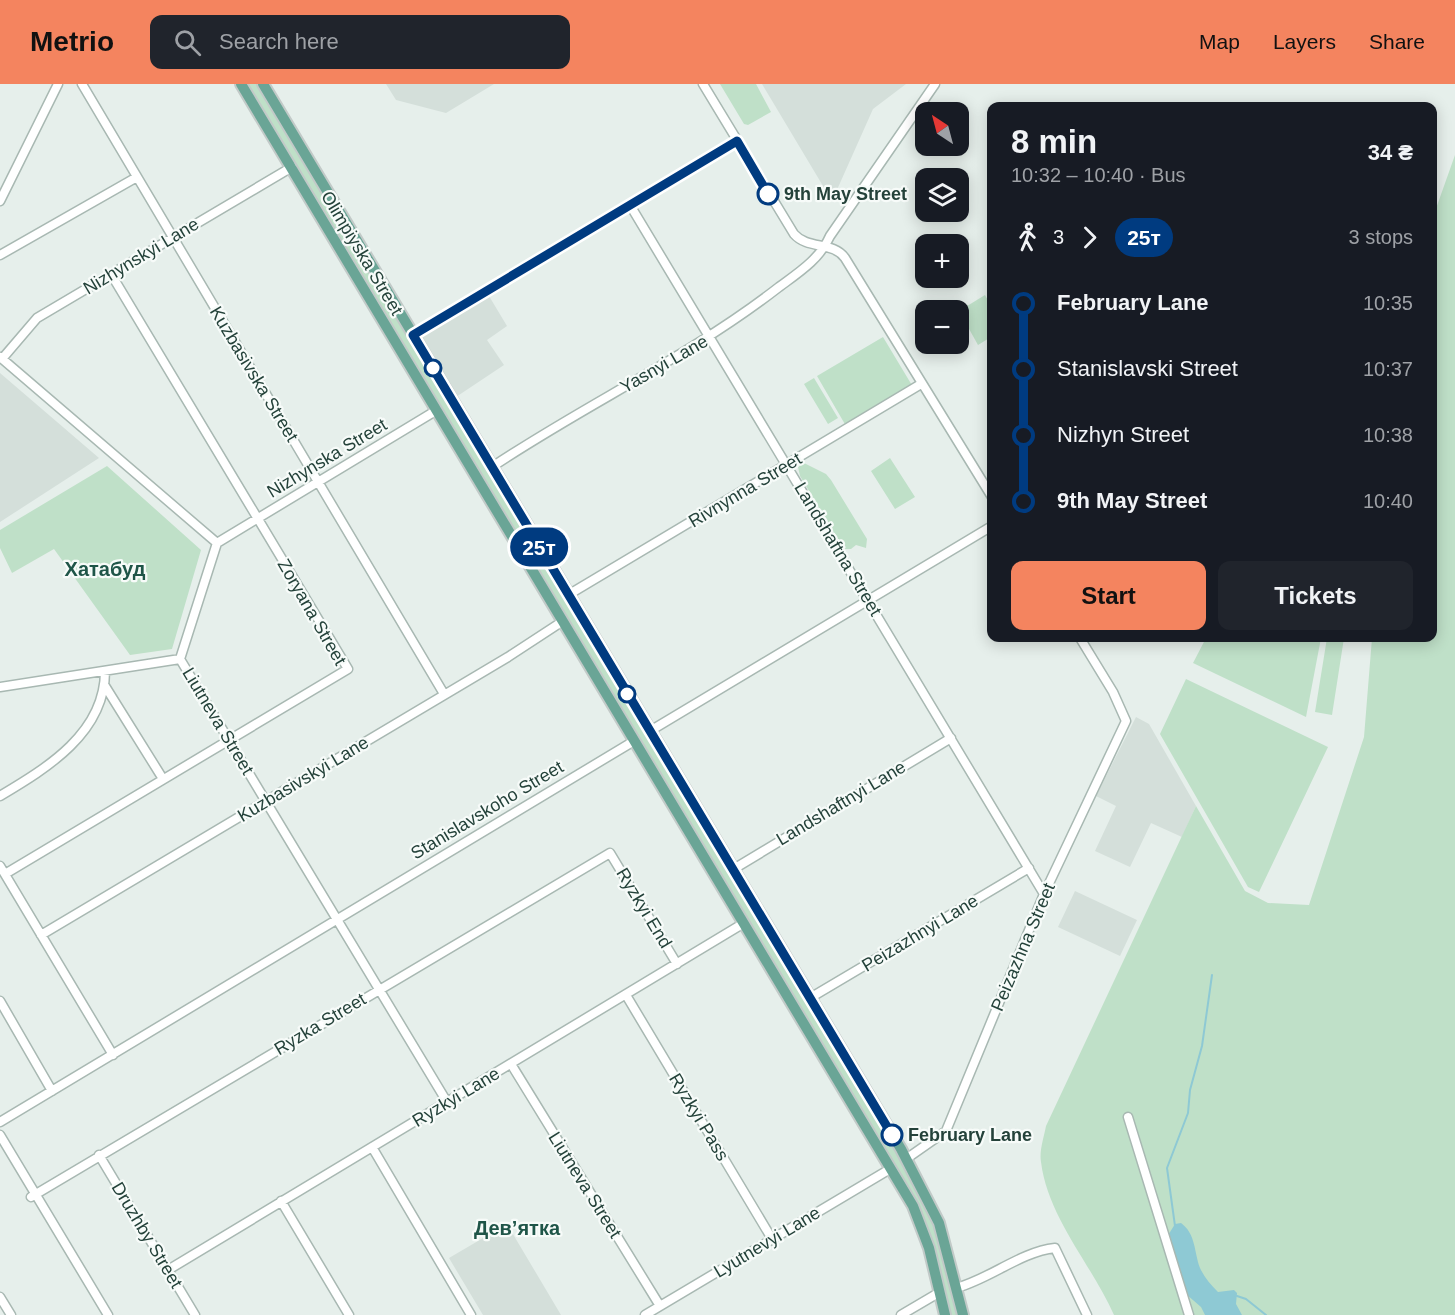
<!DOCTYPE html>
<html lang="en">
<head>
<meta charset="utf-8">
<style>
  body { margin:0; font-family:Arial,sans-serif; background:#20242c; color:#f1f3f6; height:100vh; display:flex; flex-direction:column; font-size:22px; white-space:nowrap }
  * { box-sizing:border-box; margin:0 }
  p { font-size:20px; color:#9ea1a6 }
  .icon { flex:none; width:33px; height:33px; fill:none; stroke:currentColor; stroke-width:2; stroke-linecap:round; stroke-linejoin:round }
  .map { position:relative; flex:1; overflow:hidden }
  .panel { position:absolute; left:987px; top:18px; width:450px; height:540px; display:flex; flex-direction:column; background:#171b24; border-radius:12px; box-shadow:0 3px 15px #0003 }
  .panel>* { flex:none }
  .badge { padding:0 12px; border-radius:20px; font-size:21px; line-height:39px }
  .needle { width:39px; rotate:324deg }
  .tools { position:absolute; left:915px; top:18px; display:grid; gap:12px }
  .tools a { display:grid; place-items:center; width:54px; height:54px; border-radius:12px; background:#171b24; box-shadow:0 3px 15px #0003; font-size:30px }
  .map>.badge { position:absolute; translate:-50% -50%; box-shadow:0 0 0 3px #fff }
  .legs { display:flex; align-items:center; gap:9px; height:66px; padding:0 24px; font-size:20px }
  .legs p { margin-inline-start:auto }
  .summary { display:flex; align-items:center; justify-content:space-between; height:102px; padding:0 24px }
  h1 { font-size:33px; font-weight:800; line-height:45px }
  .primary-button { display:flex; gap:12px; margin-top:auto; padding:12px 24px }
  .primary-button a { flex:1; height:69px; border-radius:12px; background:#f4845f; color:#111; font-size:24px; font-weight:800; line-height:69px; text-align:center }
  .primary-button a+a { background:#20242c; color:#f1f3f6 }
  ul { padding:0 24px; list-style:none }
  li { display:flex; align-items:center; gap:21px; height:66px; font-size:22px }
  li i { display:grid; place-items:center; width:9px; height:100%; margin:0 8px; background:currentColor }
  li i::after { content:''; width:15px; height:15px; margin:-8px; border:4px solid; border-radius:50%; background:#171b24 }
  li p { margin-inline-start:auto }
  li:first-child i { background:linear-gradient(#0000 50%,currentColor 0) }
  li:last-child i { background:linear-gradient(currentColor 50%,#0000 0) }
  header { display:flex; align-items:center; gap:36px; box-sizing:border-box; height:84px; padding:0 30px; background:#f4845f; color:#111 }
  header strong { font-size:28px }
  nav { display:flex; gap:33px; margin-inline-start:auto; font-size:21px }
  .search { width:420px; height:54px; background:#20242c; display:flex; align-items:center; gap:15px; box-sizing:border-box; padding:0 21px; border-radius:12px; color:#9ea1a6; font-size:22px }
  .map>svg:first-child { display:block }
  .built { fill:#d4dfda }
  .green { fill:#bfe0c8 }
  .water { fill:#8ec9d4 }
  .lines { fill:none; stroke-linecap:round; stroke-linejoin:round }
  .stream { stroke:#8ec9d4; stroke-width:2 }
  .minor-casing { stroke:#a8b8b2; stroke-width:11 }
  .major-casing { stroke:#c2cac8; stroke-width:14 }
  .minor { stroke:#fff; stroke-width:8 }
  .major { stroke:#6aa596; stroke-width:10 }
  .line-1-casing { stroke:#fff; stroke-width:14 }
  .line-1 { stroke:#003b80; stroke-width:9 }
  .stop-1-dot { fill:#fff; stroke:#003b80; stroke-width:3 }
  .labels { text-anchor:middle; stroke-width:4.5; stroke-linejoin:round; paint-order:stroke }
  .stop-label { font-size:18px; font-weight:bold; fill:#24423a; stroke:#f7fbf9; text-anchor:start }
  .street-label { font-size:18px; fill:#24423a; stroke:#f7fbf9 }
  .neighbourhood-label { font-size:20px; font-weight:bold; fill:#1f5548; stroke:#f7fbf9 }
</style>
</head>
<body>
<header>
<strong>Metrio</strong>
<div class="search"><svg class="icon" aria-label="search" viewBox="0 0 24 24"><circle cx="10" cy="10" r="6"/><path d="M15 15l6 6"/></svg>Search here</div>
<nav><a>Map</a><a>Layers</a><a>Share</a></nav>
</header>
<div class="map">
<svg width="1455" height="1231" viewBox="0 0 1455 1231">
  <rect width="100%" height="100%" fill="#e6efeb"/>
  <!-- built -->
  <path class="built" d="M386 0H494L446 29 396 16Z
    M762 0H906L873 25 836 108 826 107Z
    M489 212 507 242 487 256 504 281 456 313 420 252Z
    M0 289 99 374 0 438Z
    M1136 633 1149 640 1196 722 1182 753 1151 739 1130 783 1095 767 1116 722 1096 712Z
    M1075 807 1137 836 1120 872 1058 843Z
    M507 1140 561 1231H483L449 1174Z"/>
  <!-- green -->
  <path class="green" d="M241 0H262L923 1104 963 1231H945L922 1144Z
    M720 0H756L771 28 748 41 744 40Z
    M1455 71V1231H1114C1092 1181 1048 1134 1041 1078 1039 1067 1044 1053 1046 1042L1196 722 1245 807 1268 819 1309 821 1364 653 1372 554H1432L1433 133Z
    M985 211 991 222V253L978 261 959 227Z
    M883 253 913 303 846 342 817 292Z
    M814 294 838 334 828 340 804 300Z
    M890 374 915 413 895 425 871 387Z
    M804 379 826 390 831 396 867 455 866 464 856 461 851 465H844L800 392 798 383Z
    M107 382 201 466 172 565 130 571 54 465 12 489 0 464V446Z
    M1206 554H1321L1306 633 1193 579Z
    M1327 554H1344L1332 631 1315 628Z
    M1186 595 1328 663 1259 808 1248 803 1160 650Z"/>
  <!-- water -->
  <path class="water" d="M1181 1139C1196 1150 1194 1168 1200 1184 1204 1193 1211 1201 1218 1208L1234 1206 1237 1209 1236 1220 1242 1231H1205L1201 1223 1186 1210 1167 1153 1175 1140Z"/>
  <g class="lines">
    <!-- stream -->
    <path class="stream" d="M1175 1142 1167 1084 1188 1029 1190 1006 1202 962 1212 891
      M1234 1211 1246 1215 1266 1231"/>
    <defs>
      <path id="minor" d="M82 0 444 610
        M703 0 794 150C808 166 833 157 845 174L992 413
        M0 117 58 0
        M630 121 1044 810
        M0 171 137 93
        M413 251 737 57
        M0 273 217 459
        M2 275 37 234 292 83
        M492 383C586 320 689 273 779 203 798 189 820 175 830 152L935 0
        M217 459 180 575 447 1018
        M217 459 437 326
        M568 511 921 300
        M105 602 163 695
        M0 603 180 575
        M650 647 992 442
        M0 712C47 684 105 649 105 587
        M0 782 113 971
        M732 786 951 654
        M5 790 348 585 111 190
        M41 851 508 573 563 537
        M626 911 772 1155
        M810 914 1029 784
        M0 917 52 1007
        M511 980 660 1222
        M1128 1033 1189 1231
        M0 1038 634 657
        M0 1051 108 1231
        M372 1063 471 1231
        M99 1071 195 1231
        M906 1075 946 1047 1044 810 1126 637 1113 608 1080 554
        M31 1113 610 769 677 880
        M281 1117 349 1231
        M168 1186 744 839
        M956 1204C990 1195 1020 1168 1055 1164L1087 1231
        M0 1213 11 1231
        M645 1231 890 1085
        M901 1231 940 1208"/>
      <path id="major" d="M241 0 913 1122 929 1164 945 1231
        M263 0 901 1065 939 1139 963 1231"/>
    </defs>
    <!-- minor casing -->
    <use href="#minor" class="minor-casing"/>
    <!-- major casing -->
    <use href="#major" class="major-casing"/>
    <!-- minor -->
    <use href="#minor" class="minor"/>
    <!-- major -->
    <use href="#major" class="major"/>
  </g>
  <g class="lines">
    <defs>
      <path id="line-1" d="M768 110 737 57 413 251 892 1051"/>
    </defs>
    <!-- line-1 casing -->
    <use href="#line-1" class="line-1-casing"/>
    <!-- line-1 -->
    <use href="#line-1" class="line-1"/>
  </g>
  <!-- markers -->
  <g class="stop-1-dot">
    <circle cx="768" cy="110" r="10"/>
    <circle cx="433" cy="284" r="8"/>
    <circle cx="627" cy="610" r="8"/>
    <circle cx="892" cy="1051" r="10"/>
  </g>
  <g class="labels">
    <!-- stop labels -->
    <g class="stop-label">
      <text x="784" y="116">9th May Street</text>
      <text x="908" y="1057">February Lane</text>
    </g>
    <!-- street labels -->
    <g class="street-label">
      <text transform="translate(362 169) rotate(59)" y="6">Olimpiyska Street</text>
      <text transform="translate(141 172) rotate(-31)" y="6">Nizhynskyi Lane</text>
      <text transform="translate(664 280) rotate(-30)" y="6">Yasnyi Lane</text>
      <text transform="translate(254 290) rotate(59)" y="6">Kuzbasivska Street</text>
      <text transform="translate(327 374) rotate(-31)" y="6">Nizhynska Street</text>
      <text transform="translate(745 406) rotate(-31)" y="6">Rivnynna Street</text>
      <text transform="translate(838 465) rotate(59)" y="6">Landshaftna Street</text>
      <text transform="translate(312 528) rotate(60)" y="6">Zoryana Street</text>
      <text transform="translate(218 637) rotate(59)" y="6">Liutneva Street</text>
      <text transform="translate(303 695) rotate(-31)" y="6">Kuzbasivskyi Lane</text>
      <text transform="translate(841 719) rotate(-31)" y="6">Landshaftnyi Lane</text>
      <text transform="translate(487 726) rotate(-31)" y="6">Stanislavskoho Street</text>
      <text transform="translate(644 824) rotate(59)" y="6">Ryzkyi End</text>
      <text transform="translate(920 849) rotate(-31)" y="6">Peizazhnyi Lane</text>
      <text transform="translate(1023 863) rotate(-67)" y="6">Peizazhna Street</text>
      <text transform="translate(320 940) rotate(-31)" y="6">Ryzka Street</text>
      <text transform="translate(456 1013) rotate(-31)" y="6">Ryzkyi Lane</text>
      <text transform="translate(699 1033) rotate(59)" y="6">Ryzkyi Pass</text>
      <text transform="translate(585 1101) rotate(58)" y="6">Liutneva Street</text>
      <text transform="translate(147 1151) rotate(59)" y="6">Druzhby Street</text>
      <text transform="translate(767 1158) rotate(-31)" y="6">Lyutnevyi Lane</text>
    </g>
    <!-- neighbourhood labels -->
    <g class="neighbourhood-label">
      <text x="105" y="492">Хатабуд</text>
      <text x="517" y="1151">Дев’ятка</text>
    </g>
  </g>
</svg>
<div class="tools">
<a><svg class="needle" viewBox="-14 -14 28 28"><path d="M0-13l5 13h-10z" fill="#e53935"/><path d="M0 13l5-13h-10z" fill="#9ea1a6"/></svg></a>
<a><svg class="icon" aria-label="layers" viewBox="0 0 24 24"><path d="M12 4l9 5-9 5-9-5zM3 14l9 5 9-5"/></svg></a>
<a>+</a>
<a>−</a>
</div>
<b class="badge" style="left:539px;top:463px;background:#003b80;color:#fff">25т</b>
<section class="panel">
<div class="summary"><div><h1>8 min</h1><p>10:32 – 10:40 · Bus</p></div><b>34 ₴</b></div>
<div class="legs"><svg class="icon" aria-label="walk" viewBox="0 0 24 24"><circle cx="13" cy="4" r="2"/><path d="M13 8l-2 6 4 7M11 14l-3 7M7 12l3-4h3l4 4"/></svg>3<svg class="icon" aria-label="forward" viewBox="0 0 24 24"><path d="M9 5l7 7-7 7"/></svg><b class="badge" style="background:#003b80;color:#fff">25т</b><p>3 stops</p></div>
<ul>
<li><i style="color:#003b80"></i><b>February Lane</b><p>10:35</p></li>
<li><i style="color:#003b80"></i><span>Stanislavski Street</span><p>10:37</p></li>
<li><i style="color:#003b80"></i><span>Nizhyn Street</span><p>10:38</p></li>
<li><i style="color:#003b80"></i><b>9th May Street</b><p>10:40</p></li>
</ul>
<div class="primary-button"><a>Start</a><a>Tickets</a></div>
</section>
</div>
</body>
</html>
